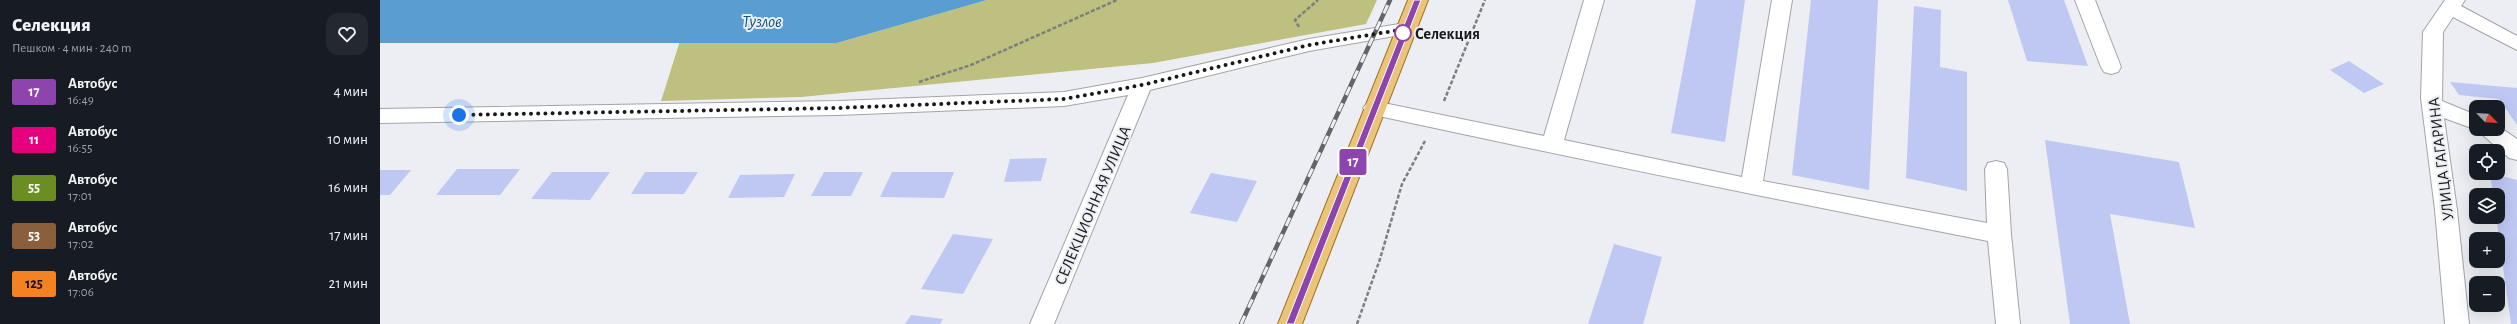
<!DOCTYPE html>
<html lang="ru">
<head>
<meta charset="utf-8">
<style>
  body { margin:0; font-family:"Alegreya Sans",sans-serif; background:#242831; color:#f1f3f6; height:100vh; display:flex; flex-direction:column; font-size:15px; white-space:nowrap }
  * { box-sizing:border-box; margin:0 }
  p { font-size:13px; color:#9ea1a6 }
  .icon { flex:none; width:22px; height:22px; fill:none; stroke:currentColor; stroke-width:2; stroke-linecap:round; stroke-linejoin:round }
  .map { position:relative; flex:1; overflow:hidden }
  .panel { display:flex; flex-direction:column; background:#171b24; width:380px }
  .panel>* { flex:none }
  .badge { padding:0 8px; border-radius:3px; font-size:14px; line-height:26px }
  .needle { width:26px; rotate:115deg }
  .controls { position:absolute; left:2089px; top:100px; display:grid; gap:8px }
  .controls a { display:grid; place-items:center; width:36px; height:36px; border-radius:8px; background:#171b24; box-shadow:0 4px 16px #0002; font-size:20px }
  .you { position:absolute; width:20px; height:20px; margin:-10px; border:3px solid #fff; border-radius:50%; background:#1a73e8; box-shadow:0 0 0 6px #1a73e833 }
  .map>.badge { position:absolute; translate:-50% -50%; box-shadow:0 0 0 2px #fff }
  .round { display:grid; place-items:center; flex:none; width:42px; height:42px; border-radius:12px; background:#242831 }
  .headline { display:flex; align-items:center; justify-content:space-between; height:68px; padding:0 12px }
  h1 { font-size:19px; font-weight:800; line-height:30px }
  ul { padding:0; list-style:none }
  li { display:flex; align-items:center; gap:12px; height:48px; padding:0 12px }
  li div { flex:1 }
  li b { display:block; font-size:15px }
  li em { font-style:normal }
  li .badge { min-width:44px; font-weight:700; text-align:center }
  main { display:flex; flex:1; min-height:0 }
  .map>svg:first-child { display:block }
  .green { fill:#bdc07e }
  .water { fill:#5a9dd1 }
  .building { fill:#bfc8f3 }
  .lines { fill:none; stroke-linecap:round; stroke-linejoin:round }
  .minor-casing { stroke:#a3a4a9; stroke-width:2 }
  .major-casing { stroke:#996f1f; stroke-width:2 }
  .path { stroke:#7e7e81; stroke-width:2.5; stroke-dasharray:4 2; stroke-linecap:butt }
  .minor { fill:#fff; fill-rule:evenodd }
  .major { fill:#ebc47a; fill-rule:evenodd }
  .rail-casing { stroke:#646467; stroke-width:4.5 }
  .rail { stroke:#edeef3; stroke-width:3; stroke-dasharray:9; stroke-linecap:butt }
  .line { fill:#8e44ad; stroke:#fff }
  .walk { stroke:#19191b; stroke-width:4; stroke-dasharray:0 7.2 }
  .stop-dot { fill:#fff; stroke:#8e44ad; stroke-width:2 }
  .labels { text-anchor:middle; stroke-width:4; stroke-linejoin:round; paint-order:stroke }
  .stop-label { font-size:16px; font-weight:bold; fill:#19191b; stroke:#edeef3; text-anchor:start }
  .street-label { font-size:16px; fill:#19191b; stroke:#edeef3 }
  .water-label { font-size:17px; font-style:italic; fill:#055889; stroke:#edeef3 }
</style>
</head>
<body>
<main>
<section class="panel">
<div class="headline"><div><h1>Селекция</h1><p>Пешком · 4 мин · 240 m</p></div><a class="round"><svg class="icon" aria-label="heart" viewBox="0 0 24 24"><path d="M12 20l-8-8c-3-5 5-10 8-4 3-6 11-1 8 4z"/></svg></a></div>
<ul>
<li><span class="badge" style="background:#8e44ad;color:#fff">17</span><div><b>Автобус</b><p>16:49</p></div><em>4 мин</em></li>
<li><span class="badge" style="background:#e6007e;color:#fff">11</span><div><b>Автобус</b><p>16:55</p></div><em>10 мин</em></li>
<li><span class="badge" style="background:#6b8e23;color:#fff">55</span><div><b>Автобус</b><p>17:01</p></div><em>16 мин</em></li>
<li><span class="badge" style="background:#8b5e3c;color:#fff">53</span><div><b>Автобус</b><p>17:02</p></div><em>17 мин</em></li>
<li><span class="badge" style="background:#f58220;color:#111">125</span><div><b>Автобус</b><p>17:06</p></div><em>21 мин</em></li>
</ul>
</section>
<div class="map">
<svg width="2137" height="324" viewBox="0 0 2137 324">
  <rect width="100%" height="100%" fill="#edeef3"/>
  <!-- green -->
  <path class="green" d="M607 0H997L986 24 773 63 421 97 281 101 300 41 457 43Z"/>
  <!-- water -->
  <path class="water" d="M0 0H607L457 43H0Z"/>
  <!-- building -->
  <path class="building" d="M1316 0H1365L1345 142 1291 133Z
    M1431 0H1498L1489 190 1412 175Z
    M1628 0H1684L1708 66 1647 61Z
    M1534 6 1561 10 1560 67 1587 72V191L1526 178Z
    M1969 61 2004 84 1984 93 1950 70Z
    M2070 82 2137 88V125L2119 99 2079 95Z
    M1665 140 1799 162 1815 228 1730 214 1750 324H1690Z
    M667 158 661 181 624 182 630 159Z
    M77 169H140L120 195H56Z
    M0 170H31L10 195H0Z
    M172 172H230L210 200 151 199Z
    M265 172H318L304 194H251Z
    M444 172H483L471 196H431Z
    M512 172H574L564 198 500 197Z
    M831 173 877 181 857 222 810 213Z
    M2110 173 2137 180V324H2131L2116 217H2118V195H2113Z
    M415 174 404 197 348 198 360 175Z
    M573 234 613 239 583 294 541 289Z
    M1234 244 1282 257 1263 324H1208Z
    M531 315 563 319 560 324H525Z"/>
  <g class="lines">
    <defs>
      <path id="minor" d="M1204 0H1224L1184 140 1362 177 1392 0H1412L1383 181 1607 223 1605 169 1608 163 1616 161 1624 163 1627 169 1631 234 1640 324H1616L1608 241C1403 201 1198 159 994 115L987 113 983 108 987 103 994 101 1164 136Z
        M1695 0H1715L1741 67 1738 72 1731 74 1724 72 1721 67Z
        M2065 0H2085L2081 6 2137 36V50L2073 17 2063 32 2062 101 2096 115V129H2118V126L2137 139V160L2129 158 2097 130 2064 118 2077 210 2089 324H2065L2055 210 2041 98 2043 32Z
        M1025 23 1032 25 1035 29 1032 33 929 51 770 90 674 324H650L748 95 684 106 458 115 0 123V109L458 101 684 92 762 78 929 39Z"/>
      <path id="major" d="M1028 0H1048L922 324H898Z"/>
    </defs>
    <!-- minor casing -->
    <use href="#minor" class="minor-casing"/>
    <!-- major casing -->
    <use href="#major" class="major-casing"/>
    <!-- path -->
    <path class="path" d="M919 27 915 20 938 0
      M539 82 591 65 737 0
      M1064 101 1105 0
      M977 324 1000 259 1022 184 1045 141"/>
    <!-- minor -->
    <use href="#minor" class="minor"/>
    <!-- major -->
    <use href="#major" class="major"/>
    <defs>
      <path id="rail" d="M861 324 1010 0"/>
    </defs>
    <!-- rail casing -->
    <use href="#rail" class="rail-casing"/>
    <!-- rail -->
    <use href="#rail" class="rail"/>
  </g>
  <!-- line -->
  <path class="line" d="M1034 0H1041L914 324H906Z"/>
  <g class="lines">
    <!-- walk -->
    <path class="walk" d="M79 115 458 108 684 99 762 85 929 45 1025 29 1023 33"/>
  </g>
  <!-- markers -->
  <circle class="stop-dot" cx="1023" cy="33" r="8"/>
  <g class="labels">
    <!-- stop labels -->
    <g class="stop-label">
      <text x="1035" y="39">Селекция</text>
    </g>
    <!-- street labels -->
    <g class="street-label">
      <text transform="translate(2060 159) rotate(-97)" y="6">УЛИЦА ГАГАРИНА</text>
      <text transform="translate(712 205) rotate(-67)" y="6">СЕЛЕКЦИОННАЯ УЛИЦА</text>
    </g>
    <!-- water labels -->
    <g class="water-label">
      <text x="382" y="27">Тузлов</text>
    </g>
  </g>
</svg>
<div class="controls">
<a><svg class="needle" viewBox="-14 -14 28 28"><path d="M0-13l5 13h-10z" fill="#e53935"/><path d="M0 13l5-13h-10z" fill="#9ea1a6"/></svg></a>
<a><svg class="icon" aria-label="locate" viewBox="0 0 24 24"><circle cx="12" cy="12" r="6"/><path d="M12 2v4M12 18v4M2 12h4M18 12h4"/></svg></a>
<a><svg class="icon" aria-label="layers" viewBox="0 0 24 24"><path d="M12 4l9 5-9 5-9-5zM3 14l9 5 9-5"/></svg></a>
<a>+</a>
<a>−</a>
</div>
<div class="you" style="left:79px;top:115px"></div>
<b class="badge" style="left:973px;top:162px;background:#8e44ad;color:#fff">17</b>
</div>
</main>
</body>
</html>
